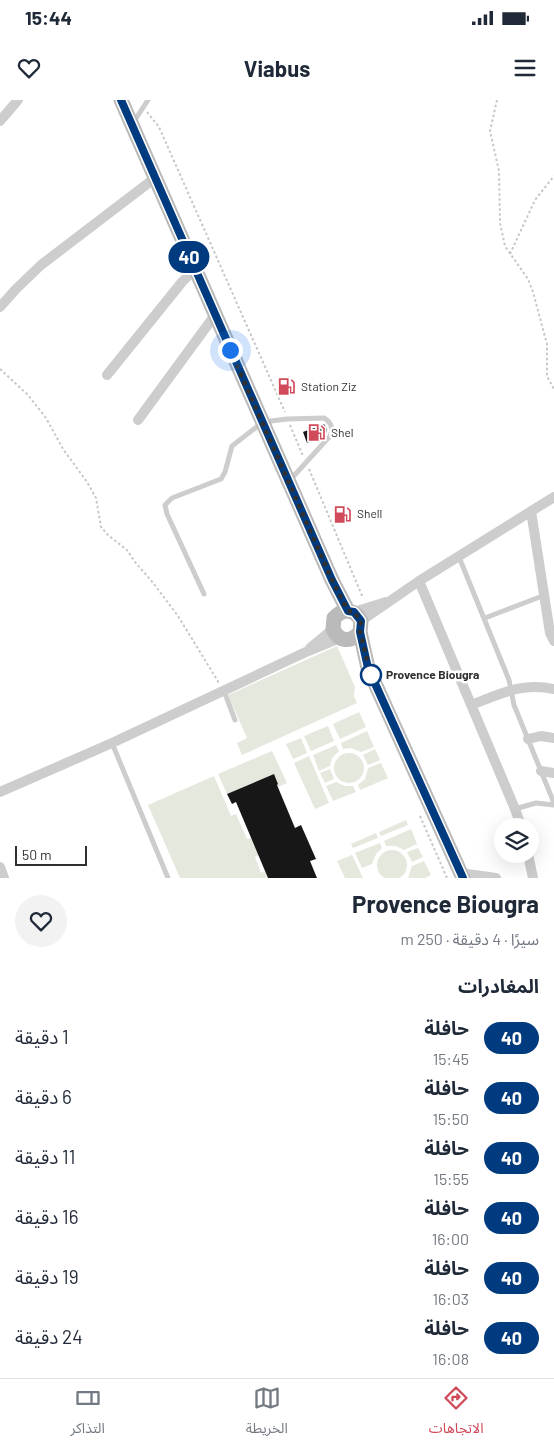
<!DOCTYPE html>
<html lang="ar">
<head>
<meta charset="utf-8">
<style>
  body { margin:0; font-family:Barlow,"Noto Sans Arabic",sans-serif; background:#f2f2f3; color:#1f2937; direction:rtl; height:100vh; display:flex; flex-direction:column; font-size:19px; white-space:nowrap }
  * { box-sizing:border-box; margin:0 }
  p { font-size:16px; color:#747a83 }
  .icon { flex:none; width:28px; height:28px; fill:none; stroke:currentColor; stroke-width:2; stroke-linecap:round; stroke-linejoin:round }
  .map { position:relative; height:778px; overflow:hidden; direction:ltr }
  .side { display:flex; flex-direction:column; background:#fff; flex:1 }
  .side>* { flex:none }
  .badge { padding:0 10px; border-radius:16px; font-size:18px; line-height:32px }
  .controls { position:absolute; left:494px; top:718px; display:grid; gap:10px }
  .controls a { display:grid; place-items:center; width:45px; height:45px; border-radius:50%; background:#fff; box-shadow:0 5px 20px #0002; font-size:25px }
  .scale { position:absolute; left:15px; bottom:12px; width:72px; box-sizing:border-box; padding-left:5px; border:2px solid #303030; border-top:0; font-size:14px; line-height:18px; white-space:nowrap; color:#303030; -webkit-text-stroke:4px #fff; paint-order:stroke }
  .you { position:absolute; width:25px; height:25px; margin:-12px; border:4px solid #fff; border-radius:50%; background:#1a73e8; box-shadow:0 0 0 8px #1a73e833 }
  .map>.badge { position:absolute; translate:-50% -50%; box-shadow:0 0 0 2px #fff }
  h2 { padding:0 15px; font-size:19px; line-height:45px }
  .round { display:grid; place-items:center; flex:none; width:52px; height:52px; border-radius:26px; background:#f2f2f3 }
  .summary { display:flex; align-items:center; justify-content:space-between; height:85px; padding:0 15px }
  h1 { font-size:24px; font-weight:700; line-height:38px }
  ul { padding:0; list-style:none }
  li { display:flex; align-items:center; gap:15px; height:60px; padding:0 15px }
  li div { flex:1 }
  li b { display:block; font-size:19px }
  li em { font-style:normal }
  li .badge { min-width:55px; font-weight:700; text-align:center }
  .status { display:flex; justify-content:space-between; align-items:center; height:35px; padding:0 25px; background:#fff; direction:ltr }
  .status svg { height:14px; fill:currentColor }
  header { display:flex; justify-content:space-between; align-items:center; height:65px; padding:0 15px; background:#fff; font-size:22px; font-weight:700 }
  .tabs { display:flex; justify-content:space-around; align-items:center; height:70px; border-top:1px solid #e0e1e3; background:#fff; font-size:14px; color:#747a83 }
  .tabs a { display:grid; justify-items:center; gap:2px }
  .tabs .on { color:#d04a5a }
  .map>svg:first-child { display:block }
  .green { fill:#e4e8dd }
  .building { fill:#171717 }
  .lines { fill:none; stroke-linecap:round; stroke-linejoin:round }
  .path { stroke:#c7c7c7; stroke-width:2; stroke-dasharray:2.5 2.5; stroke-linecap:butt }
  .service { stroke:#cdcdcd; stroke-width:5 }
  .minor { stroke:#cdcdcd; stroke-width:10 }
  .secondary { stroke:#bababa; stroke-width:15 }
  .line-casing { stroke:#fff; stroke-width:11 }
  .line { stroke:#003b80; stroke-width:8 }
  .walk { stroke:#303030; stroke-width:5; stroke-dasharray:0 9 }
  .stop-dot { fill:#fff; stroke:#003b80; stroke-width:2.5 }
  .labels { text-anchor:middle; stroke-width:5; stroke-linejoin:round; paint-order:stroke }
  .poi-label { font-size:12px; fill:#303030; stroke:#fff; text-anchor:start }
  .stop-label { font-size:12px; font-weight:bold; fill:#303030; stroke:#fff; text-anchor:start }
</style>
</head>
<body>
<div class="status"><b>15:44</b><svg viewBox="0 0 49 12"><path d="M0 12V9h3v3zM5 12V6h3v6zM10 12V3h3v9zM15 12V0h3v12zM26 1h20v11H26zM47 4h2v5h-2z"/></svg></div>
<header><svg class="icon" aria-label="menu" viewBox="0 0 24 24"><path d="M4 6h16M4 12h16M4 18h16"/></svg>Viabus<svg class="icon" aria-label="heart" viewBox="0 0 24 24"><path d="M12 20l-8-8c-3-5 5-10 8-4 3-6 11-1 8 4z"/></svg></header>
<div class="map">
<svg width="554" height="778" viewBox="0 0 554 778">
  <rect width="100%" height="100%" fill="#fff"/>
  <!-- green -->
  <path class="green" d="M337 546 355 587 354 596 357 603 242 655 237 643 247 638 228 595Z
    M359 612 366 627 340 639 333 624Z
    M328 626 334 641 311 651 304 636Z
    M367 631 374 647 361 652 351 648 343 649 341 643Z
    M301 638 307 653 293 659 286 644Z
    M336 645 339 651 332 658 330 666 319 671 313 655Z
    M375 649 380 660 368 665 363 655Z
    M272 651 287 683 278 687 277 685 278 684 274 674 227 694 218 674Z
    M334 668a15 15 0 1 1 30 0a15 15 0 1 1-30 0Z
    M309 656 329 703 315 709 294 663Z
    M381 663 388 678 360 690 358 685 365 679 368 668Z
    M330 669 334 679 325 683 320 673Z
    M214 676 231 716 236 714 247 739 251 738 259 755 255 757 261 773 265 771 267 778H180L148 705Z
    M336 682 345 686H353L356 692 333 701 326 686Z
    M406 720 408 725 381 736 379 732Z
    M411 729 417 744 404 750 396 746H386L384 741Z
    M376 733 378 738 353 748 351 744Z
    M380 743 382 748 376 754 372 764 362 768 355 753Z
    M418 748 423 757 412 762 407 752Z
    M377 765a15 15 0 1 1 30 0a15 15 0 1 1-30 0Z
    M352 755 363 778H345L337 761Z
    M424 761 431 775 425 778H408L412 766Z"/>
  <!-- building -->
  <path class="building" d="M324 324 327 329 326 334 324 336 307 343 303 332Z
    M274 674 278 684 277 685 295 728 301 725 316 759 310 761 317 778H268L236 702 232 704 227 694Z"/>
  <g class="lines">
    <!-- path -->
    <path class="path" d="M497 0 490 31 499 71 500 123 505 146 528 179 533 192 547 244V276L554 289
      M147 12 159 27 285 312
      M510 154 535 100 554 76
      M0 269 28 295 46 318 63 349 87 382 96 398 101 427 108 435 127 450 135 462 154 484 178 516 219 583
      M290 325 303 356
      M309 369 363 498
      M420 716 447 778"/>
    <!-- service -->
    <path class="service" d="M133 23 148 0
      M459 457 509 580 514 605 554 703
      M204 494 167 414 165 405 172 398 221 379 225 372 232 346 263 322 287 319 324 318C331 322 334 329 330 336L291 379
      M485 518 545 495
      M224 591 235 620
      M112 643 168 778
      M515 709 536 703 554 705"/>
    <!-- minor -->
    <path class="minor" d="M0 21 18 0
      M0 207 16 189 41 165 155 78
      M107 275 182 182 195 169
      M138 320 215 215
      M531 411 550 533 554 541
      M419 481 515 709 521 726
      M354 512 386 502
      M361 521 419 481 554 397
      M310 548 333 529
      M471 605C500 594 522 582 554 589
      M528 639 541 636 554 638
      M541 671 554 673
      M0 692 112 643 308 551 340 538
      M528 754 533 778
      M0 767 4 778
      M460 773 496 778"/>
    <!-- secondary -->
    <path class="secondary" d="M121 0 332 480 348 511
      M360 532C351 543 339 542 333 529L334 518C343 508 355 509 361 521L360 532 368 568 463 778"/>
  </g>
  <g class="lines">
    <defs>
      <path id="line" d="M121 0 332 480 348 511 354 512 361 521 360 532 368 568 463 778"/>
    </defs>
    <!-- line casing -->
    <use href="#line" class="line-casing"/>
    <!-- line -->
    <use href="#line" class="line"/>
    <!-- walk -->
    <path class="walk" d="M230 250 332 480 348 511 354 512 361 521 360 532 371 575"/>
  </g>
  <!-- icons -->
  <defs>
    <symbol id="fuel-bare" viewBox="-9 -9 18 18"><path d="M-5.5-6h7V0h2V4h1.3V-2.5L3-4.5l.8-.8L6-3V5H2.5V1h-1V6h-7ZM-4.2-4.7v3.2H.2V-4.7Z" fill="#d04a5a" stroke="#fff" stroke-width="2.5" paint-order="stroke"/></symbol>
  </defs>
  <g fill-rule="evenodd">
    <use href="#fuel-bare" x="274" y="274" width="25" height="25"/>
    <use href="#fuel-bare" x="304" y="320" width="25" height="25"/>
    <use href="#fuel-bare" x="330" y="402" width="25" height="25"/>
  </g>
  <!-- markers -->
  <circle class="stop-dot" cx="371" cy="575" r="10"/>
  <g class="labels">
    <!-- poi labels -->
    <g class="poi-label">
      <text x="301" y="291">Station Ziz</text>
      <text x="331" y="337">Shel</text>
      <text x="357" y="418">Shell</text>
    </g>
    <!-- stop labels -->
    <g class="stop-label">
      <text x="386" y="579">Provence Biougra</text>
    </g>
  </g>
</svg>
<div class="controls">
<a><svg class="icon" aria-label="layers" viewBox="0 0 24 24"><path d="M12 4l9 5-9 5-9-5zM3 14l9 5 9-5"/></svg></a>
</div>
<div class="scale">50 m</div>
<div class="you" style="left:230px;top:250px"></div>
<b class="badge" style="left:189px;top:157px;background:#003b80;color:#fff">40</b>
</div>
<section class="side">
<div class="summary"><div><h1>Provence Biougra</h1><p>سيرًا · 4 دقيقة · 250 m</p></div><a class="round"><svg class="icon" aria-label="heart" viewBox="0 0 24 24"><path d="M12 20l-8-8c-3-5 5-10 8-4 3-6 11-1 8 4z"/></svg></a></div>
<h2>المغادرات</h2>
<ul>
<li><span class="badge" style="background:#003b80;color:#fff">40</span><div><b>حافلة</b><p>15:45</p></div><em>1 دقيقة</em></li>
<li><span class="badge" style="background:#003b80;color:#fff">40</span><div><b>حافلة</b><p>15:50</p></div><em>6 دقيقة</em></li>
<li><span class="badge" style="background:#003b80;color:#fff">40</span><div><b>حافلة</b><p>15:55</p></div><em>11 دقيقة</em></li>
<li><span class="badge" style="background:#003b80;color:#fff">40</span><div><b>حافلة</b><p>16:00</p></div><em>16 دقيقة</em></li>
<li><span class="badge" style="background:#003b80;color:#fff">40</span><div><b>حافلة</b><p>16:03</p></div><em>19 دقيقة</em></li>
<li><span class="badge" style="background:#003b80;color:#fff">40</span><div><b>حافلة</b><p>16:08</p></div><em>24 دقيقة</em></li>
</ul>
</section>
<nav class="tabs">
<a class="on"><svg class="icon" aria-label="directions" viewBox="0 0 24 24"><path d="M12 3l9 9-9 9-9-9zM9 14v-3h6M13 9l2 2-2 2"/></svg>الاتجاهات</a>
<a><svg class="icon" aria-label="map" viewBox="0 0 24 24"><path d="M3 6l6-2 6 2 6-2v14l-6 2-6-2-6 2zM9 4v14M15 6v14"/></svg>الخريطة</a>
<a><svg class="icon" aria-label="tickets" viewBox="0 0 24 24"><path d="M3 7h18v10H3zM15 7v10"/></svg>التذاكر</a>
</nav>
</body>
</html>
